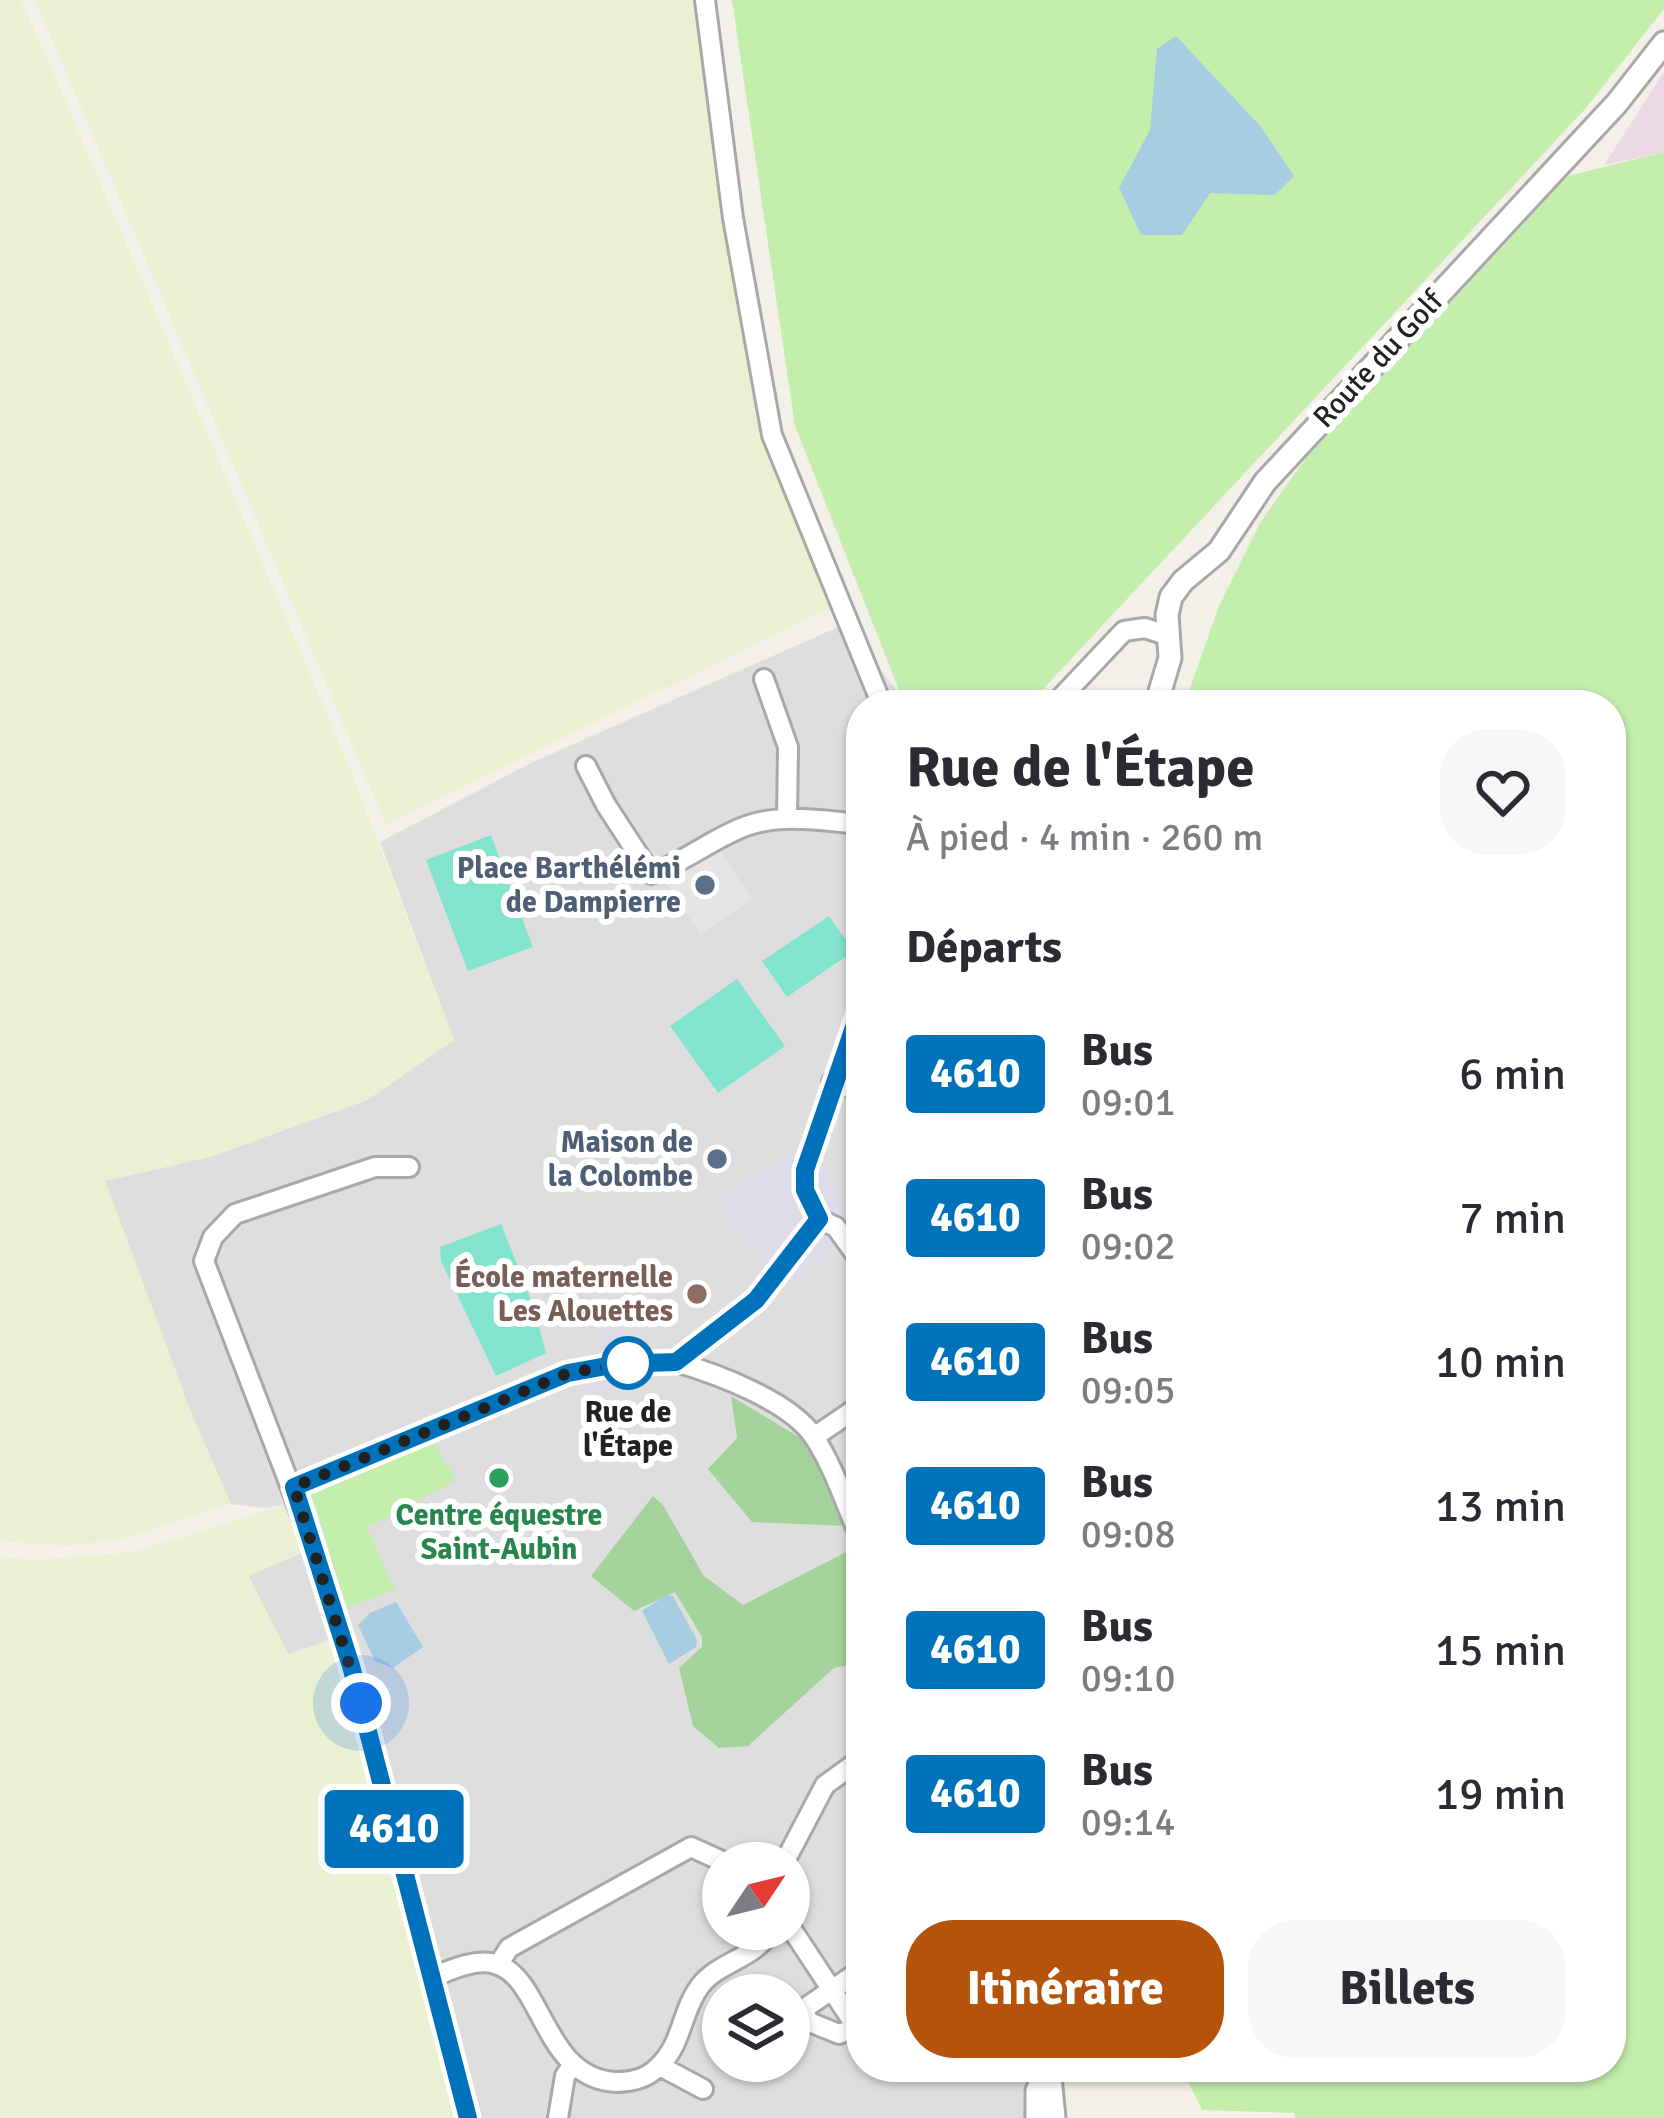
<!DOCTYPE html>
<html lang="fr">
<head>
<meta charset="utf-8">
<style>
  body { margin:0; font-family:Signika,sans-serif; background:#f7f7f7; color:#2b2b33; height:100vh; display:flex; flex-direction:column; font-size:45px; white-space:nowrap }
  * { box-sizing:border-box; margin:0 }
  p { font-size:39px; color:#7c7c81 }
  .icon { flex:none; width:66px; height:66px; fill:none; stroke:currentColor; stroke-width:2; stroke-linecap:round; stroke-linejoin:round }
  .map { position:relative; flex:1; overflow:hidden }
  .sheet { position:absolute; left:846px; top:690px; width:780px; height:1392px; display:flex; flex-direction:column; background:#fff; border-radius:48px; box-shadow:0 3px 9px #0004 }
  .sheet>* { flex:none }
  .badge { padding:0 24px; border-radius:9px; font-size:42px; line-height:78px }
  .needle { width:78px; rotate:55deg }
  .controls { position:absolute; left:702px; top:1842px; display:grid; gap:24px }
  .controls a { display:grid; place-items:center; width:108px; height:108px; border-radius:50%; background:#fff; box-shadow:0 3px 9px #0004; font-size:60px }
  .you { position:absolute; width:60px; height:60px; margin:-30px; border:9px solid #fff; border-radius:50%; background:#1a73e8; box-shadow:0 0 0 18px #1a73e833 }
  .map>.badge { position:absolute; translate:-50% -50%; box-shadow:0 0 0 6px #fff }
  h2 { padding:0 60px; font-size:45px; line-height:108px }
  .round { display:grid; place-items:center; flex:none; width:126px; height:126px; border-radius:48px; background:#f7f7f7 }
  .head { display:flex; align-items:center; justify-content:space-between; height:204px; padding:0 60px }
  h1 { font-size:57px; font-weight:700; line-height:90px }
  .cta { display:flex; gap:24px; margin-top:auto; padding:24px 60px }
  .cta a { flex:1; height:138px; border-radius:48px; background:#b45309; color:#fff; font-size:48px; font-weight:700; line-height:138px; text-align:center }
  .cta a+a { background:#f7f7f7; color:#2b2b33 }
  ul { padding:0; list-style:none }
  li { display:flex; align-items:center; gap:36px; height:144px; padding:0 60px }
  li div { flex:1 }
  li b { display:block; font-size:45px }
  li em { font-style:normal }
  li .badge { min-width:132px; font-weight:700; text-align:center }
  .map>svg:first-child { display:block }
  .residential { fill:#dfdede; fill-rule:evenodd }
  .industrial { fill:#ebd9e5 }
  .farmland { fill:#eaf1d3 }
  .grass { fill:#c3eeac }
  .forest { fill:#a3d39a }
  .pitch { fill:#82e4cc }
  .parking { fill:#e5e5e5 }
  .plaza { fill:#dddce8 }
  .water { fill:#a6cce1 }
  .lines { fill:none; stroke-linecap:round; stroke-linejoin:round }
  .minor-casing { stroke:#a8a8a8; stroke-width:24 }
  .tertiary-casing { stroke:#a8a8a8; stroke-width:27 }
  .minor { stroke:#fff; stroke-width:18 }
  .tertiary { stroke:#fff; stroke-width:21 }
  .line-casing { stroke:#fff; stroke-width:27 }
  .line { stroke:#0072bc; stroke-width:18 }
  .walk { stroke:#212121; stroke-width:12; stroke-dasharray:0 21.6 }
  .service-dot { fill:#5c6f8a; stroke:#fff; stroke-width:4.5 }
  .education-dot { fill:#8d6e63; stroke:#fff; stroke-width:4.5 }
  .stop-dot { fill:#fff; stroke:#0072bc; stroke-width:6 }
  .leisure-dot { fill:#2e9e5b; stroke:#fff; stroke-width:4.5 }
  .labels { text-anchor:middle; stroke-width:12; stroke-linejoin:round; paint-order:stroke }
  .street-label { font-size:30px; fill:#212121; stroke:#fff }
  .service-label { font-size:30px; font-weight:bold; fill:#4e5e75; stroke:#fff; text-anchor:end }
  .education-label { font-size:30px; font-weight:bold; fill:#785e54; stroke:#fff; text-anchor:end }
  .stop-label { font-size:30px; font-weight:bold; fill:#212121; stroke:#fff }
  .leisure-label { font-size:30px; font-weight:bold; fill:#27864d; stroke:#fff }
</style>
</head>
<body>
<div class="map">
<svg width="1664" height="2118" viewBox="0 0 1664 2118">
  <rect width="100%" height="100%" fill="#f2f0e8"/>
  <!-- residential -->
  <path class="residential" d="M845 624 908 705H861V2067H1039L1033 2118H462L334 1639 288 1655 248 1575 305 1551 283 1505 265 1508 231 1504 193 1418 105 1181 213 1156 367 1100 454 1040 380 842 531 763ZM723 1863H789V1929H723ZM723 1995H789V2061H723Z"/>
  <!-- industrial -->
  <path class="industrial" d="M1664 72V152L1604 165Z"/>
  <!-- farmland -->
  <path class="farmland" d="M0 0H21L44 51 347 761 454 1040 367 1100 213 1156 105 1181 193 1418 231 1504 129 1538 66 1546 0 1541Z
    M35 0H698L735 291 752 391 774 470 831 607 386 825Z
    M283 1505 305 1552 248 1576 288 1654 335 1639 462 2118H0V1557L37 1560 134 1552Z"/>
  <!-- grass -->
  <path class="grass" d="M732 0H1664V9L1585 109 1028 705H905L795 426Z
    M1664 152V2118H1295L1294 2113 1202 2110 1181 2067H1611V705H1184L1219 606 1260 523 1306 458 1568 176Z
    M432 1440 456 1480 367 1528 395 1590 347 1607 311 1493Z"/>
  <!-- forest -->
  <path class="forest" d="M731 1396 802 1439 815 1458 846 1526 752 1522 708 1469 737 1438Z
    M653 1496 663 1505 704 1576 743 1605 852 1549 861 1569V1663L834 1668 748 1746 719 1748 693 1726 679 1668 702 1647V1637L675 1592 634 1611 591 1576Z"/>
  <!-- pitch -->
  <path class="pitch" d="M491 835 533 947 468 971 426 860Z
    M829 916 854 951 787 997 762 961Z
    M737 979 785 1046 718 1093 670 1026Z
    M501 1224 534 1307 546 1353 496 1376 441 1261 440 1247Z"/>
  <!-- parking -->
  <path class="parking" d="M715 843 752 899 701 935 658 871Z"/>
  <!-- plaza -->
  <path class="plaza" d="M811 1152 861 1230 785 1285 771 1283 770 1262 735 1226 716 1198 788 1156Z
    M623 1328 658 1365 593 1397 566 1357 606 1348 603 1334Z"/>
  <!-- water -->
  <path class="water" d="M1176 36 1261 127 1294 176 1275 195 1210 193 1182 235H1141L1119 188 1150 130 1157 49Z
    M666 1595 673 1596 697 1640 696 1647 669 1664 642 1611Z
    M396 1602 423 1647 393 1668 375 1661 358 1625 370 1613Z"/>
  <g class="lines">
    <defs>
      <path id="minor" d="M705 0 733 218 772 435 882 705
        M764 679 788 747 787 818
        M1054 705 1124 631 1145 628 1169 636
        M586 766 606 805 651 874C685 862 713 838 746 826 782 813 824 821 861 824
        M832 1082 861 1091
        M409 1167H375L235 1214 213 1237 204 1261 321 1566 351 1666 468 2118
        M819 1219 836 1227 861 1262
        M676 1362C717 1374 790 1401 814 1437 834 1467 846 1506 861 1539
        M814 1437 861 1405
        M294 1487 568 1373 618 1363 676 1362 756 1299 819 1219 805 1190V1170L861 1007
        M784 1863 825 1785 861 1759
        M789 1925 853 2022 854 2028 839 2034 807 2021 805 2008 861 1970
        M499 1964 509 1948 691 1847 726 1863
        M433 1977C450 1970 476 1958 495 1964 543 1976 543 2079 616 2082 632 2082 646 2079 658 2067 683 2044 681 2011 700 1986 719 1961 758 1958 771 1929
        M660 2066 703 2089
        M558 2118 565 2076 573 2064"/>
      <path id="tertiary" d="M1156 705 1170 658 1167 615 1171 597 1183 581 1219 551 1265 482 1617 103 1664 43
        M1049 2067 1054 2118
        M1037 2118V2091L1047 2067"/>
    </defs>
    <!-- minor casing -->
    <use href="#minor" class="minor-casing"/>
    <!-- tertiary casing -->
    <use href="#tertiary" class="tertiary-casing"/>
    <!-- minor -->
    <use href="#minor" class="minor"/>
    <!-- tertiary -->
    <use href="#tertiary" class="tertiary"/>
  </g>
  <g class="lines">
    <defs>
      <path id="line" d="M468 2118 351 1666 294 1487 568 1373 618 1364 676 1362 756 1300 819 1219 805 1190V1170L861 1007"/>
    </defs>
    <!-- line casing -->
    <use href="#line" class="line-casing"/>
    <!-- line -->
    <use href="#line" class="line"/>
    <!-- walk -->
    <path class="walk" d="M361 1703 294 1487 568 1373 628 1363"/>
  </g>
  <!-- markers -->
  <g class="service-dot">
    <circle cx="705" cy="885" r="12"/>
    <circle cx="717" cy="1159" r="12"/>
  </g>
  <circle class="education-dot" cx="697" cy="1294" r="12"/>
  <circle class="stop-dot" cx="628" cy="1363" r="24"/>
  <circle class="leisure-dot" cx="499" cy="1478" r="12"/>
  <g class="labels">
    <!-- street labels -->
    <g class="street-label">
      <text transform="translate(1378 359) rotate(-47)" y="10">Route du Golf</text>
    </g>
    <!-- service labels -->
    <g class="service-label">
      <text x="681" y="878">Place Barthélémi<tspan x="681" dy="34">de Dampierre</tspan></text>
      <text x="693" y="1152">Maison de<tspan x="693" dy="34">la Colombe</tspan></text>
    </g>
    <!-- education labels -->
    <g class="education-label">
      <text x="673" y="1287">École maternelle<tspan x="673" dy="34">Les Alouettes</tspan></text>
    </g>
    <!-- stop labels -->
    <g class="stop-label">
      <text x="628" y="1422">Rue de<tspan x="628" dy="34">l'Étape</tspan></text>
    </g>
    <!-- leisure labels -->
    <g class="leisure-label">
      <text x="499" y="1525">Centre équestre<tspan x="499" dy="34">Saint-Aubin</tspan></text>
    </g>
  </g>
</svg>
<div class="controls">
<a><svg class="needle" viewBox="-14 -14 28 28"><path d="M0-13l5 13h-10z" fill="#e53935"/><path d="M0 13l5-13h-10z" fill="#7c7c81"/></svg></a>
<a><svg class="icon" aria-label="layers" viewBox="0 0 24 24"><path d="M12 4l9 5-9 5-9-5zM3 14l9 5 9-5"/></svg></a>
</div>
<div class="you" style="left:361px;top:1703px"></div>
<b class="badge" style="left:394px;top:1829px;background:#0072bc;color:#fff">4610</b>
<section class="sheet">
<div class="head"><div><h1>Rue de l'Étape</h1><p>À pied · 4 min · 260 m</p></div><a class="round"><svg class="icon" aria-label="heart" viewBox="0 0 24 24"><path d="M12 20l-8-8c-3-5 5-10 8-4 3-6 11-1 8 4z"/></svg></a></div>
<h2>Départs</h2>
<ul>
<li><span class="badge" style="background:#0072bc;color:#fff">4610</span><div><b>Bus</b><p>09:01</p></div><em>6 min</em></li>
<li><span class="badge" style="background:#0072bc;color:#fff">4610</span><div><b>Bus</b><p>09:02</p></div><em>7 min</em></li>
<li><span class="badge" style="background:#0072bc;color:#fff">4610</span><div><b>Bus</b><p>09:05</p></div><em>10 min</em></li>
<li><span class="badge" style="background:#0072bc;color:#fff">4610</span><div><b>Bus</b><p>09:08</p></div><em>13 min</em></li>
<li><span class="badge" style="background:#0072bc;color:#fff">4610</span><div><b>Bus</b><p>09:10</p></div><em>15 min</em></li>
<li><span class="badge" style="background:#0072bc;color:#fff">4610</span><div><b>Bus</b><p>09:14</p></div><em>19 min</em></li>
</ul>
<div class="cta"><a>Itinéraire</a><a>Billets</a></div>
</section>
</div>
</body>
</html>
